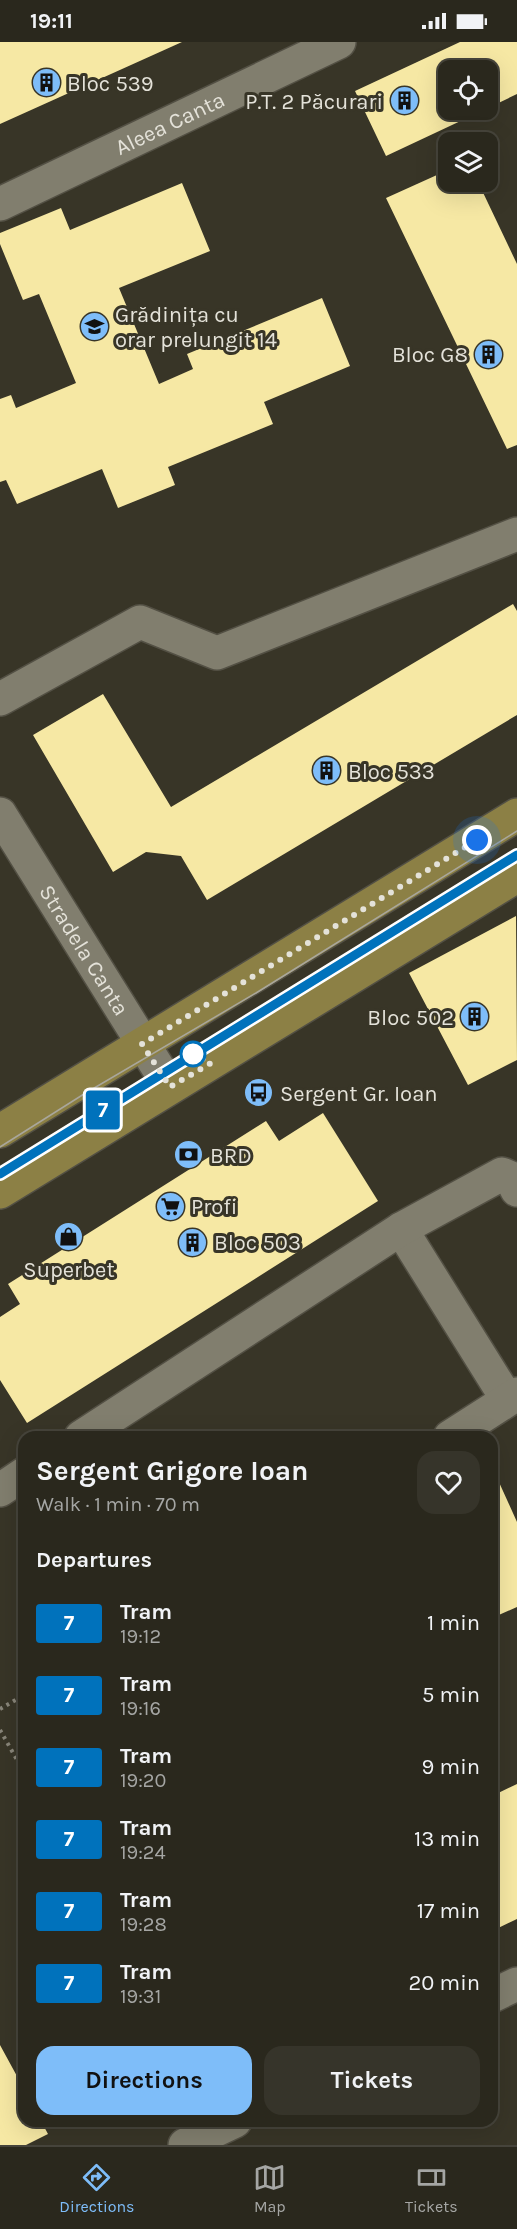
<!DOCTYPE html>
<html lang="en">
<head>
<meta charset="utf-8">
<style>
  body { margin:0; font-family:Karla,sans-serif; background:#36342a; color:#f1f3f6; height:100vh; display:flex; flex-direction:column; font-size:22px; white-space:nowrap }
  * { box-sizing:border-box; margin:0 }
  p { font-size:20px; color:#a5a6a4 }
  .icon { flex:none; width:33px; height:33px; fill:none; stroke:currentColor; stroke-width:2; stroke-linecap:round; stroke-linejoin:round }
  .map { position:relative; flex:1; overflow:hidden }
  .details { position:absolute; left:18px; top:1389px; width:480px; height:696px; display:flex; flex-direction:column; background:#2a281d; border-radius:18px; box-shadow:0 6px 24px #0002,0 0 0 2px #46443b }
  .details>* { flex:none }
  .badge { padding:0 12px; border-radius:4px; font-size:21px; line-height:39px }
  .fabs { position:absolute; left:438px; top:18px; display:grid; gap:12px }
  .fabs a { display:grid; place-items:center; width:60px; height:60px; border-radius:12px; background:#2a281d; box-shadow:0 6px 24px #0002,0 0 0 2px #46443b; font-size:30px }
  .you { position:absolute; width:30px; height:30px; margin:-15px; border:4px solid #fff; border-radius:50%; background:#1a73e8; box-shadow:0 0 0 9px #1a73e833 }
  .map>.badge { position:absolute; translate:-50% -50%; box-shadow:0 0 0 3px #fff }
  h2 { padding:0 18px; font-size:22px; line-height:54px }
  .round { display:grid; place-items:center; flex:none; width:63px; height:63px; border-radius:18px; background:#36342a }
  .head { display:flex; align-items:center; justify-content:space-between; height:102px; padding:0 18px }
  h1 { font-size:28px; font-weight:700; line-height:45px }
  .action { display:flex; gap:12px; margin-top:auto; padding:12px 18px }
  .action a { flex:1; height:69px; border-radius:18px; background:#7ebdf9; color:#111; font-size:24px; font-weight:700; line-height:69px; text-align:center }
  .action a+a { background:#36342a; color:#f1f3f6 }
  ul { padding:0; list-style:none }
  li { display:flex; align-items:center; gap:18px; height:72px; padding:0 18px }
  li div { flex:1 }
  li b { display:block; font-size:22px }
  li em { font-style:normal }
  li .badge { min-width:66px; font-weight:700; text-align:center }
  .status { display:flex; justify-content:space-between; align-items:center; height:42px; padding:0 30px; background:#2a281d; direction:ltr }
  .status svg { height:16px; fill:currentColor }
  .dock { display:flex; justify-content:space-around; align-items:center; height:84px; border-top:2px solid #46443b; background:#2a281d; font-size:16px; color:#a5a6a4 }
  .dock a { display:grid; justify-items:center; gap:3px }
  .dock .current { color:#7ebdf9 }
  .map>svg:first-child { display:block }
  .building { fill:#f6e8a4 }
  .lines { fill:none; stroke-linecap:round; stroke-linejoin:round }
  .minor-casing { stroke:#535044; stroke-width:36 }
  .major-casing { stroke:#535044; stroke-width:36 }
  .path { stroke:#888579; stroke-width:4; stroke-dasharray:3 4.5; stroke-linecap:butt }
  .minor { stroke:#817e6e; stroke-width:33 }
  .major { stroke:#8c8045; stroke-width:33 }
  .tram { stroke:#a9a69c; stroke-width:1.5 }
  .line-casing { stroke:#fff; stroke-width:14 }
  .line { stroke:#0072bc; stroke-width:9 }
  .walk { stroke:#e4e2d9; stroke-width:6; stroke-dasharray:0 10.8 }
  .stop-dot { fill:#fff; stroke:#0072bc; stroke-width:3 }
  .labels { text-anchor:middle; stroke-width:6; stroke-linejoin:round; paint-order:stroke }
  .poi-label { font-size:22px; fill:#e4e2d9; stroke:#383527; text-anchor:start }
  .street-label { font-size:22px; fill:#e4e2d9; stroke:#383527 }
</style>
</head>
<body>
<div class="status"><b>19:11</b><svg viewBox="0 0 49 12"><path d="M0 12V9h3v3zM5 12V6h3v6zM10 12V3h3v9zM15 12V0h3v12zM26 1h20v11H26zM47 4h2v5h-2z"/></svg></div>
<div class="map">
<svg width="517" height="2103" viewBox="0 0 517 2103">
  <rect width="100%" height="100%" fill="#383527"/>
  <!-- building -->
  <path class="building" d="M0 0H182L0 82Z
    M460 0H517V52L488 66V28H448V68H484L386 114 355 49Z
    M448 128V140H478L517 222V403L507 407 386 156Z
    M182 141 210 209 119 246 159 342 193 327 187 312 322 256 350 324 264 360 273 382 168 425 175 443 118 466 102 427 17 462 6 438 0 440V357L11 353 16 366 76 341 39 252 23 258 0 202V191L61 166 70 188Z
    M513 562 517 569V673L207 858 181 814 146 810 113 830 33 693 103 652 171 765Z
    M516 874 517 1018 468 1043 409 931Z
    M323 1071 378 1159 27 1381 0 1338V1275L20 1262 8 1242 266 1079 279 1099Z
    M498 1438 517 1480V1565L492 1576V1441Z
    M517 1742V1877L492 1889V1754Z
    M0 2003 24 2047V2079H41L48 2092 26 2103H0Z"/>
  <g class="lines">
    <defs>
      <g id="minor">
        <path id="s1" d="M0 162 339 0"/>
        <path d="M0 657 140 580 217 611 517 492"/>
        <path id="s2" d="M0 772 170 1045"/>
        <path d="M401 1187 507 1357"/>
        <path d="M81 1395 401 1187 502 1132 511 1136 517 1148"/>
        <path d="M450 1395 517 1352"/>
        <path d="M0 1448 24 1432"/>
        <path d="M492 1954 517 1942"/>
        <path d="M185 2103 235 2079"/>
      </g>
      <path id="major" d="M0 1089 517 773
        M0 1150 517 834"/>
    </defs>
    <!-- minor casing -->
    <use href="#minor" class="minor-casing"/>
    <!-- major casing -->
    <use href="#major" class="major-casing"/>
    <!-- path -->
    <path class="path" d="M0 1667 24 1653
      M0 1688 24 1730"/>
    <!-- minor -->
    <use href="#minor" class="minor"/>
    <!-- major -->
    <use href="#major" class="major"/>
    <!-- tram -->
    <path class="tram" d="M0 1105 84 1052 256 951 517 789
      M0 1132 517 813"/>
  </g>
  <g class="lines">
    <defs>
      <path id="line" d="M0 1132 517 813"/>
    </defs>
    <!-- line casing -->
    <use href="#line" class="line-casing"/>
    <!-- line -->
    <use href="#line" class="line"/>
    <!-- walk -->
    <path class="walk" d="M193 1012 211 1021 170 1045 142 1002 477 798"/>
  </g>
  <!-- icons -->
  <defs>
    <symbol id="building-disc" viewBox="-11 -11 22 22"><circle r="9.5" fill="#7ebdf9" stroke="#383527"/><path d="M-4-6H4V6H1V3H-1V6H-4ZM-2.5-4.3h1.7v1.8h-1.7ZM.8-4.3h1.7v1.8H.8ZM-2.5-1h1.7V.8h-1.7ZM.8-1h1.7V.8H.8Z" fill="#111"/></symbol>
    <symbol id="school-disc" viewBox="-11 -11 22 22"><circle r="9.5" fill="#7ebdf9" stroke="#383527"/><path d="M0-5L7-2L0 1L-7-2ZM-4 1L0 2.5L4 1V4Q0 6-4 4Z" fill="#111"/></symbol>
    <symbol id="bus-disc" viewBox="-11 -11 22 22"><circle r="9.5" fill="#7ebdf9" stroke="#383527"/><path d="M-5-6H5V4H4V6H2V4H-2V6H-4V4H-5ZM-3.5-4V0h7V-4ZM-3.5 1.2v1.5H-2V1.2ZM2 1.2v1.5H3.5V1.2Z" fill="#111"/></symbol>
    <symbol id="bank-disc" viewBox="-11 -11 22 22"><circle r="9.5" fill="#7ebdf9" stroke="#383527"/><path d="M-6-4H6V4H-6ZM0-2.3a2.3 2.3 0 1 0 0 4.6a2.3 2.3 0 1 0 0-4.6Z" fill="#111"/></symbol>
    <symbol id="supermarket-disc" viewBox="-11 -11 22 22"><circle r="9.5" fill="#7ebdf9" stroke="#383527"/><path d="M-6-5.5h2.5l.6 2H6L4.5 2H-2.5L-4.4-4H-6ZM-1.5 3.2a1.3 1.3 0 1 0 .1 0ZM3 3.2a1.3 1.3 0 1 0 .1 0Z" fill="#111"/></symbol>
    <symbol id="shop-disc" viewBox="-11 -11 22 22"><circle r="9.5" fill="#7ebdf9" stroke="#383527"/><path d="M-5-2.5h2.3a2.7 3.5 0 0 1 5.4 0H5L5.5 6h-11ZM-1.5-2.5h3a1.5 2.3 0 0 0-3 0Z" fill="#111"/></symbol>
  </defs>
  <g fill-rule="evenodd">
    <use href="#building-disc" x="30" y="24" width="33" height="33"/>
    <use href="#building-disc" x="388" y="42" width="33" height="33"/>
    <use href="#school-disc" x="78" y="268" width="33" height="33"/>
    <use href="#building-disc" x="472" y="296" width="33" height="33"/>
    <use href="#building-disc" x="310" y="712" width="33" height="33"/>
    <use href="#building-disc" x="458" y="958" width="33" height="33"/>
    <use href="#bus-disc" x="242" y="1034" width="33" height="33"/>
    <use href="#bank-disc" x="172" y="1096" width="33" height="33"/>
    <use href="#supermarket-disc" x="154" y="1148" width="33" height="33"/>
    <use href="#shop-disc" x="52" y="1178" width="33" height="33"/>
    <use href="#building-disc" x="176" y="1184" width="33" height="33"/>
  </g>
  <!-- markers -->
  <circle class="stop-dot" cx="193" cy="1012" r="12"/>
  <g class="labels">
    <!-- poi labels -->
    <g class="poi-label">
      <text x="67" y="49">Bloc 539</text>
      <text x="383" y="67" text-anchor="end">P.T. 2 Păcurari</text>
      <text x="115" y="280">Grădinița cu<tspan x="115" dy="25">orar prelungit 14</tspan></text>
      <text x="468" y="320" text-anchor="end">Bloc G8</text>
      <text x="348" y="737">Bloc 533</text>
      <text x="454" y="983" text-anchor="end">Bloc 502</text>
      <text x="280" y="1059">Sergent Gr. Ioan</text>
      <text x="210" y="1121">BRD</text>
      <text x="191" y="1172">Profi</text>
      <text x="214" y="1208">Bloc 503</text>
      <text x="69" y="1235" text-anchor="middle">Superbet</text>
    </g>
    <!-- street labels -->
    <g class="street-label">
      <text dy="8" stroke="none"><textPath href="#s1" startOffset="188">Aleea Canta</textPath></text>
      <text dy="8" stroke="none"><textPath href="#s2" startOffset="160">Stradela Canta</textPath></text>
    </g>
  </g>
</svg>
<div class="fabs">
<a><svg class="icon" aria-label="locate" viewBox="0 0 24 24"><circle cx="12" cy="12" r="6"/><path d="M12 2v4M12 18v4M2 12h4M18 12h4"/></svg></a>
<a><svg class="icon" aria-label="layers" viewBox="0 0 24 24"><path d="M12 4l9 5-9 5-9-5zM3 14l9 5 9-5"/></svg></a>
</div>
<div class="you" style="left:477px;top:798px"></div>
<b class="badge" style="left:103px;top:1068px;background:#0072bc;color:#fff">7</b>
<section class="details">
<div class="head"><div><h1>Sergent Grigore Ioan</h1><p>Walk · 1 min · 70 m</p></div><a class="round"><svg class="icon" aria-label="heart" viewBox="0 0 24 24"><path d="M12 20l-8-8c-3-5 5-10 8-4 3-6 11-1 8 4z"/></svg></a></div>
<h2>Departures</h2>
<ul>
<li><span class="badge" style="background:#0072bc;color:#fff">7</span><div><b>Tram</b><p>19:12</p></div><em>1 min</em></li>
<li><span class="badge" style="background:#0072bc;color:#fff">7</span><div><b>Tram</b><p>19:16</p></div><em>5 min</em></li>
<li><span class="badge" style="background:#0072bc;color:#fff">7</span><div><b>Tram</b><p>19:20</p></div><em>9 min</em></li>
<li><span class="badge" style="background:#0072bc;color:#fff">7</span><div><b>Tram</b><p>19:24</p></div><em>13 min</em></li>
<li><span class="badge" style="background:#0072bc;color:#fff">7</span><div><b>Tram</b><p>19:28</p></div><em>17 min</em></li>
<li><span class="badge" style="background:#0072bc;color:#fff">7</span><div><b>Tram</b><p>19:31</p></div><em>20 min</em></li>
</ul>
<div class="action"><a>Directions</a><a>Tickets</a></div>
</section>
</div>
<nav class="dock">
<a class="current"><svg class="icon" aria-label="directions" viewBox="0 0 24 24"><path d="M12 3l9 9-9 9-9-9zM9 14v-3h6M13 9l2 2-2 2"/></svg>Directions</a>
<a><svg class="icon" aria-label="map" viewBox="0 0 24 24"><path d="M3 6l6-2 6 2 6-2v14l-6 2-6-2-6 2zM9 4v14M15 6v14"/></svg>Map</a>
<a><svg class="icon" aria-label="tickets" viewBox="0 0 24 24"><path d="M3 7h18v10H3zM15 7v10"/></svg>Tickets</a>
</nav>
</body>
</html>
